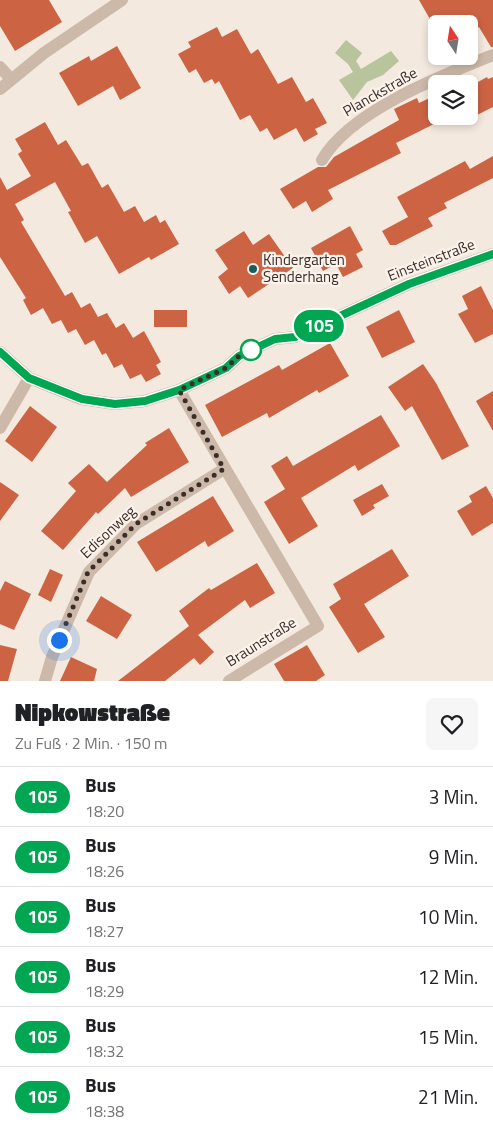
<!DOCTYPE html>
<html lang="de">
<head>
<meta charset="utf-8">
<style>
  body { margin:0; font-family:"Titillium Web",sans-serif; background:#f6f6f6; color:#202124; height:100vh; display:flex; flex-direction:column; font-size:19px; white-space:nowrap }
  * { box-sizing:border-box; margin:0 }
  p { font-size:16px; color:#757577 }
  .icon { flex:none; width:28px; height:28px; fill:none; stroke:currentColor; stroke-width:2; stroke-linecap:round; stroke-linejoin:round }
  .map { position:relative; height:681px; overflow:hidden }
  .panel { display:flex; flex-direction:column; background:#fff; flex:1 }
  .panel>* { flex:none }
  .badge { padding:0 10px; border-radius:16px; font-size:18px; line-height:32px }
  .needle { width:32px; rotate:348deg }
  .fabs { position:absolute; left:428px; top:15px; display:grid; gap:10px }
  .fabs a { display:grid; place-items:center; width:50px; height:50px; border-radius:8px; background:#fff; box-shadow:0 2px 8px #0003; font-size:25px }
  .you { position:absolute; width:25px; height:25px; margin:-12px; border:4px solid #fff; border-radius:50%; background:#1a73e8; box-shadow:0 0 0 8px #1a73e833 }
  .map>.badge { position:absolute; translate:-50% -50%; box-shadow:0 0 0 2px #fff }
  .round { display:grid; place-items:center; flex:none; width:52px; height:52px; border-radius:8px; background:#f6f6f6 }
  .head { display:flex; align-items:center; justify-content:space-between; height:85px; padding:0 15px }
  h1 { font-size:24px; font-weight:800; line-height:38px }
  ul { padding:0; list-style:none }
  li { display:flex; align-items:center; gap:15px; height:60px; padding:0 15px; border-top:1px solid #e0e0e0 }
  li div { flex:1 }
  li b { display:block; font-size:19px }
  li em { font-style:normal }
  li .badge { min-width:55px; font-weight:700; text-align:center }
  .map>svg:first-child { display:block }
  .green { fill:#b7c49c }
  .building { fill:#cc6444 }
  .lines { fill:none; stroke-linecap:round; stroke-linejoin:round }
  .minor { stroke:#cdb9a9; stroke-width:12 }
  .line-casing { stroke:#fff; stroke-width:11 }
  .line { stroke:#00a651; stroke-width:8 }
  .walk { stroke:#3a2e29; stroke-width:5; stroke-dasharray:0 9 }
  .poi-dot { fill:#1c5a5e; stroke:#fbf3eb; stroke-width:2 }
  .stop-dot { fill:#fff; stroke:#00a651; stroke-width:2.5 }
  .labels { text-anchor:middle; stroke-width:4.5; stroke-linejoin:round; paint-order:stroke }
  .street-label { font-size:15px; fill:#3a2e29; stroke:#fbf3eb }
  .poi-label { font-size:15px; fill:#3a2e29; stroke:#fbf3eb; text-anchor:start }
</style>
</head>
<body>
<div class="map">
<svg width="493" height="681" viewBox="0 0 493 681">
  <rect width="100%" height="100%" fill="#f4e9de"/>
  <!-- green -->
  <path class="green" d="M346 40 362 53 356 61 361 69 391 51 399 61 383 75 367 82 353 100 339 80 353 72 348 64 335 53Z"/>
  <!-- building -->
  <path class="building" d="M0 0H49L62 22 15 51 0 26Z
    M419 0H493V47H491L479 27 469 33V24H440L437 17 431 21Z
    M217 27 222 37 237 29 251 54 258 49 278 84 292 77 306 102 313 98 327 123 315 129 318 134 304 142 296 128 274 140 267 128 260 132 250 115 240 120 219 81 215 84 212 79 204 83 196 69 189 73 178 54 191 47 188 42Z
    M117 46 141 88 120 100 113 86 78 106 59 73 89 56 91 61Z
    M487 77 488 79 493 77V107L477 115 476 112 469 115V87Z
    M436 95V123L396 143 401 153 328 190 333 199 312 212 306 201 293 209 280 189 318 167H326L334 157 399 120 394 109 417 98 419 103Z
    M45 122 58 145 66 140 82 166 88 163 102 188 108 184 124 212 135 206 144 222 156 215 160 223 165 220 179 244 151 260 149 257 119 274 97 236 85 243 68 212 71 211 55 182 15 204 24 220 21 222 65 296 72 292 81 308 90 303 98 317 107 313 116 328 124 323 133 338 144 331 161 362 156 365 161 374 146 382 141 374 130 379 122 364 114 368 106 353 102 355 94 340 85 345 76 329 68 333 61 320 52 324 43 308 31 315 23 300 26 298 0 257V177L7 190 31 176 18 154 22 151 15 139Z
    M493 156V178L444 203 447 208 428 218 433 226 396 245H390L382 231 408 217 397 197 465 161 470 169Z
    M350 226 363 250 356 254 363 267 343 277 336 264 323 271 311 248Z
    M244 231 253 245 269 234 293 268 248 298 240 286 229 294 218 277 228 269 215 250Z
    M481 286 493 310V334L475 343 458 314 468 309 462 296Z
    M154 310H187V327H154Z
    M399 310 415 342 382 358 366 327Z
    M330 343 349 376 319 393 317 390 269 418 267 413 222 437 205 405 279 365 282 370Z
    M423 364 436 383 469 446 442 460 412 406 405 411 388 387Z
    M493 391V431L476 401Z
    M30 406 57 427 32 462 5 441Z
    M381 415 400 446 358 471 355 465 301 498 318 526 289 544 264 502 285 489 271 466 287 456 293 466Z
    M169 428 189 462 131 497 125 488 98 514 96 512 63 550 41 531 76 491 68 483 89 464 107 482 147 445 145 443Z
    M0 482 19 495 0 521Z
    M382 484 389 496 373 505 375 508 362 516 353 500Z
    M486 486 493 498V523L472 536 457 511 472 502 469 496Z
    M213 496 234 531 208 547 205 541 156 572 137 542Z
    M392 549 409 576 364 604 385 637 358 653 329 607 341 599 333 584Z
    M257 563 275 593 250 608 245 600 198 635 214 652 200 665 194 658 165 681H118L189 626 179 611 209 588 211 590Z
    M50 569 63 575 51 602 38 595Z
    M5 581 31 594 14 630 0 624V591Z
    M101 596 132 615 117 639 86 621Z
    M0 645 17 649 8 681H0Z
    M307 645 325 675 316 681H284L274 664Z
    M71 657 97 669 94 681H60Z"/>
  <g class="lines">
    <!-- minor -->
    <path class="minor" d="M0 67 11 79
      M0 89 44 53 122 0
      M322 160C350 111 441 76 493 55
      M0 352 29 378 81 399 115 404 145 401 179 390 226 368 239 356 275 339 295 337 409 284 493 254
      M179 390 318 626 229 681
      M0 428 29 378
      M45 681 52 657 89 572 136 524 224 469"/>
  </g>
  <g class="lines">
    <defs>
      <path id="line" d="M0 352 29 378 82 399 115 404 145 401 179 390 226 368 239 356 275 339 295 337 409 284 493 254"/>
    </defs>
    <!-- line casing -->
    <use href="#line" class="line-casing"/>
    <!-- line -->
    <use href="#line" class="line"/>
    <!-- walk -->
    <path class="walk" d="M59 640 88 572 136 524 224 469 179 390 226 368 239 356 257 347 251 350"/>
  </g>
  <!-- markers -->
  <circle class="poi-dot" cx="253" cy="269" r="5"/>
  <circle class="stop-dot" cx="251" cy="350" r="10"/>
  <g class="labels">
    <!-- street labels -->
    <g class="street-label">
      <text transform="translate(380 92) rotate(-30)" y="5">Planckstraße</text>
      <text transform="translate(431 260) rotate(-21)" y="5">Einsteinstraße</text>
      <text transform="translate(108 532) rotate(-43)" y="5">Edisonweg</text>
      <text transform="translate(261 642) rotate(-32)" y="5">Braunstraße</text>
    </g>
    <!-- poi labels -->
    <g class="poi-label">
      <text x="263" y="265">Kindergarten<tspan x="263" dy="17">Senderhang</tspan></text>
    </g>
  </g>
</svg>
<div class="fabs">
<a><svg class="needle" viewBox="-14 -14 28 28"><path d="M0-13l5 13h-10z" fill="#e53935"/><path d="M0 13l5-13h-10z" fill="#757577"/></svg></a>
<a><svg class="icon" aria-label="layers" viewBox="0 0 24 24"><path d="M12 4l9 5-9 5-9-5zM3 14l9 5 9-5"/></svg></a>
</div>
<div class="you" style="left:59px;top:640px"></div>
<b class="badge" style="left:319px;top:326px;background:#00a651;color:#fff">105</b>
</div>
<section class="panel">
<div class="head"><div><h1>Nipkowstraße</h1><p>Zu Fuß · 2 Min. · 150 m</p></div><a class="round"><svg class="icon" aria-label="heart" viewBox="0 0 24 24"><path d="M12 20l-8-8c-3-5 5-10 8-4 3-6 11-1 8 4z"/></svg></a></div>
<ul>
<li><span class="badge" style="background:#00a651;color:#fff">105</span><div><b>Bus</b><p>18:20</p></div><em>3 Min.</em></li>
<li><span class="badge" style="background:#00a651;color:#fff">105</span><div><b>Bus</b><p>18:26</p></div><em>9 Min.</em></li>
<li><span class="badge" style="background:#00a651;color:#fff">105</span><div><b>Bus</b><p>18:27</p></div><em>10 Min.</em></li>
<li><span class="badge" style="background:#00a651;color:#fff">105</span><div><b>Bus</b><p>18:29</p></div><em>12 Min.</em></li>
<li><span class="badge" style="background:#00a651;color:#fff">105</span><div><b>Bus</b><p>18:32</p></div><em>15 Min.</em></li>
<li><span class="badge" style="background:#00a651;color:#fff">105</span><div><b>Bus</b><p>18:38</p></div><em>21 Min.</em></li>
</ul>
</section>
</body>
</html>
